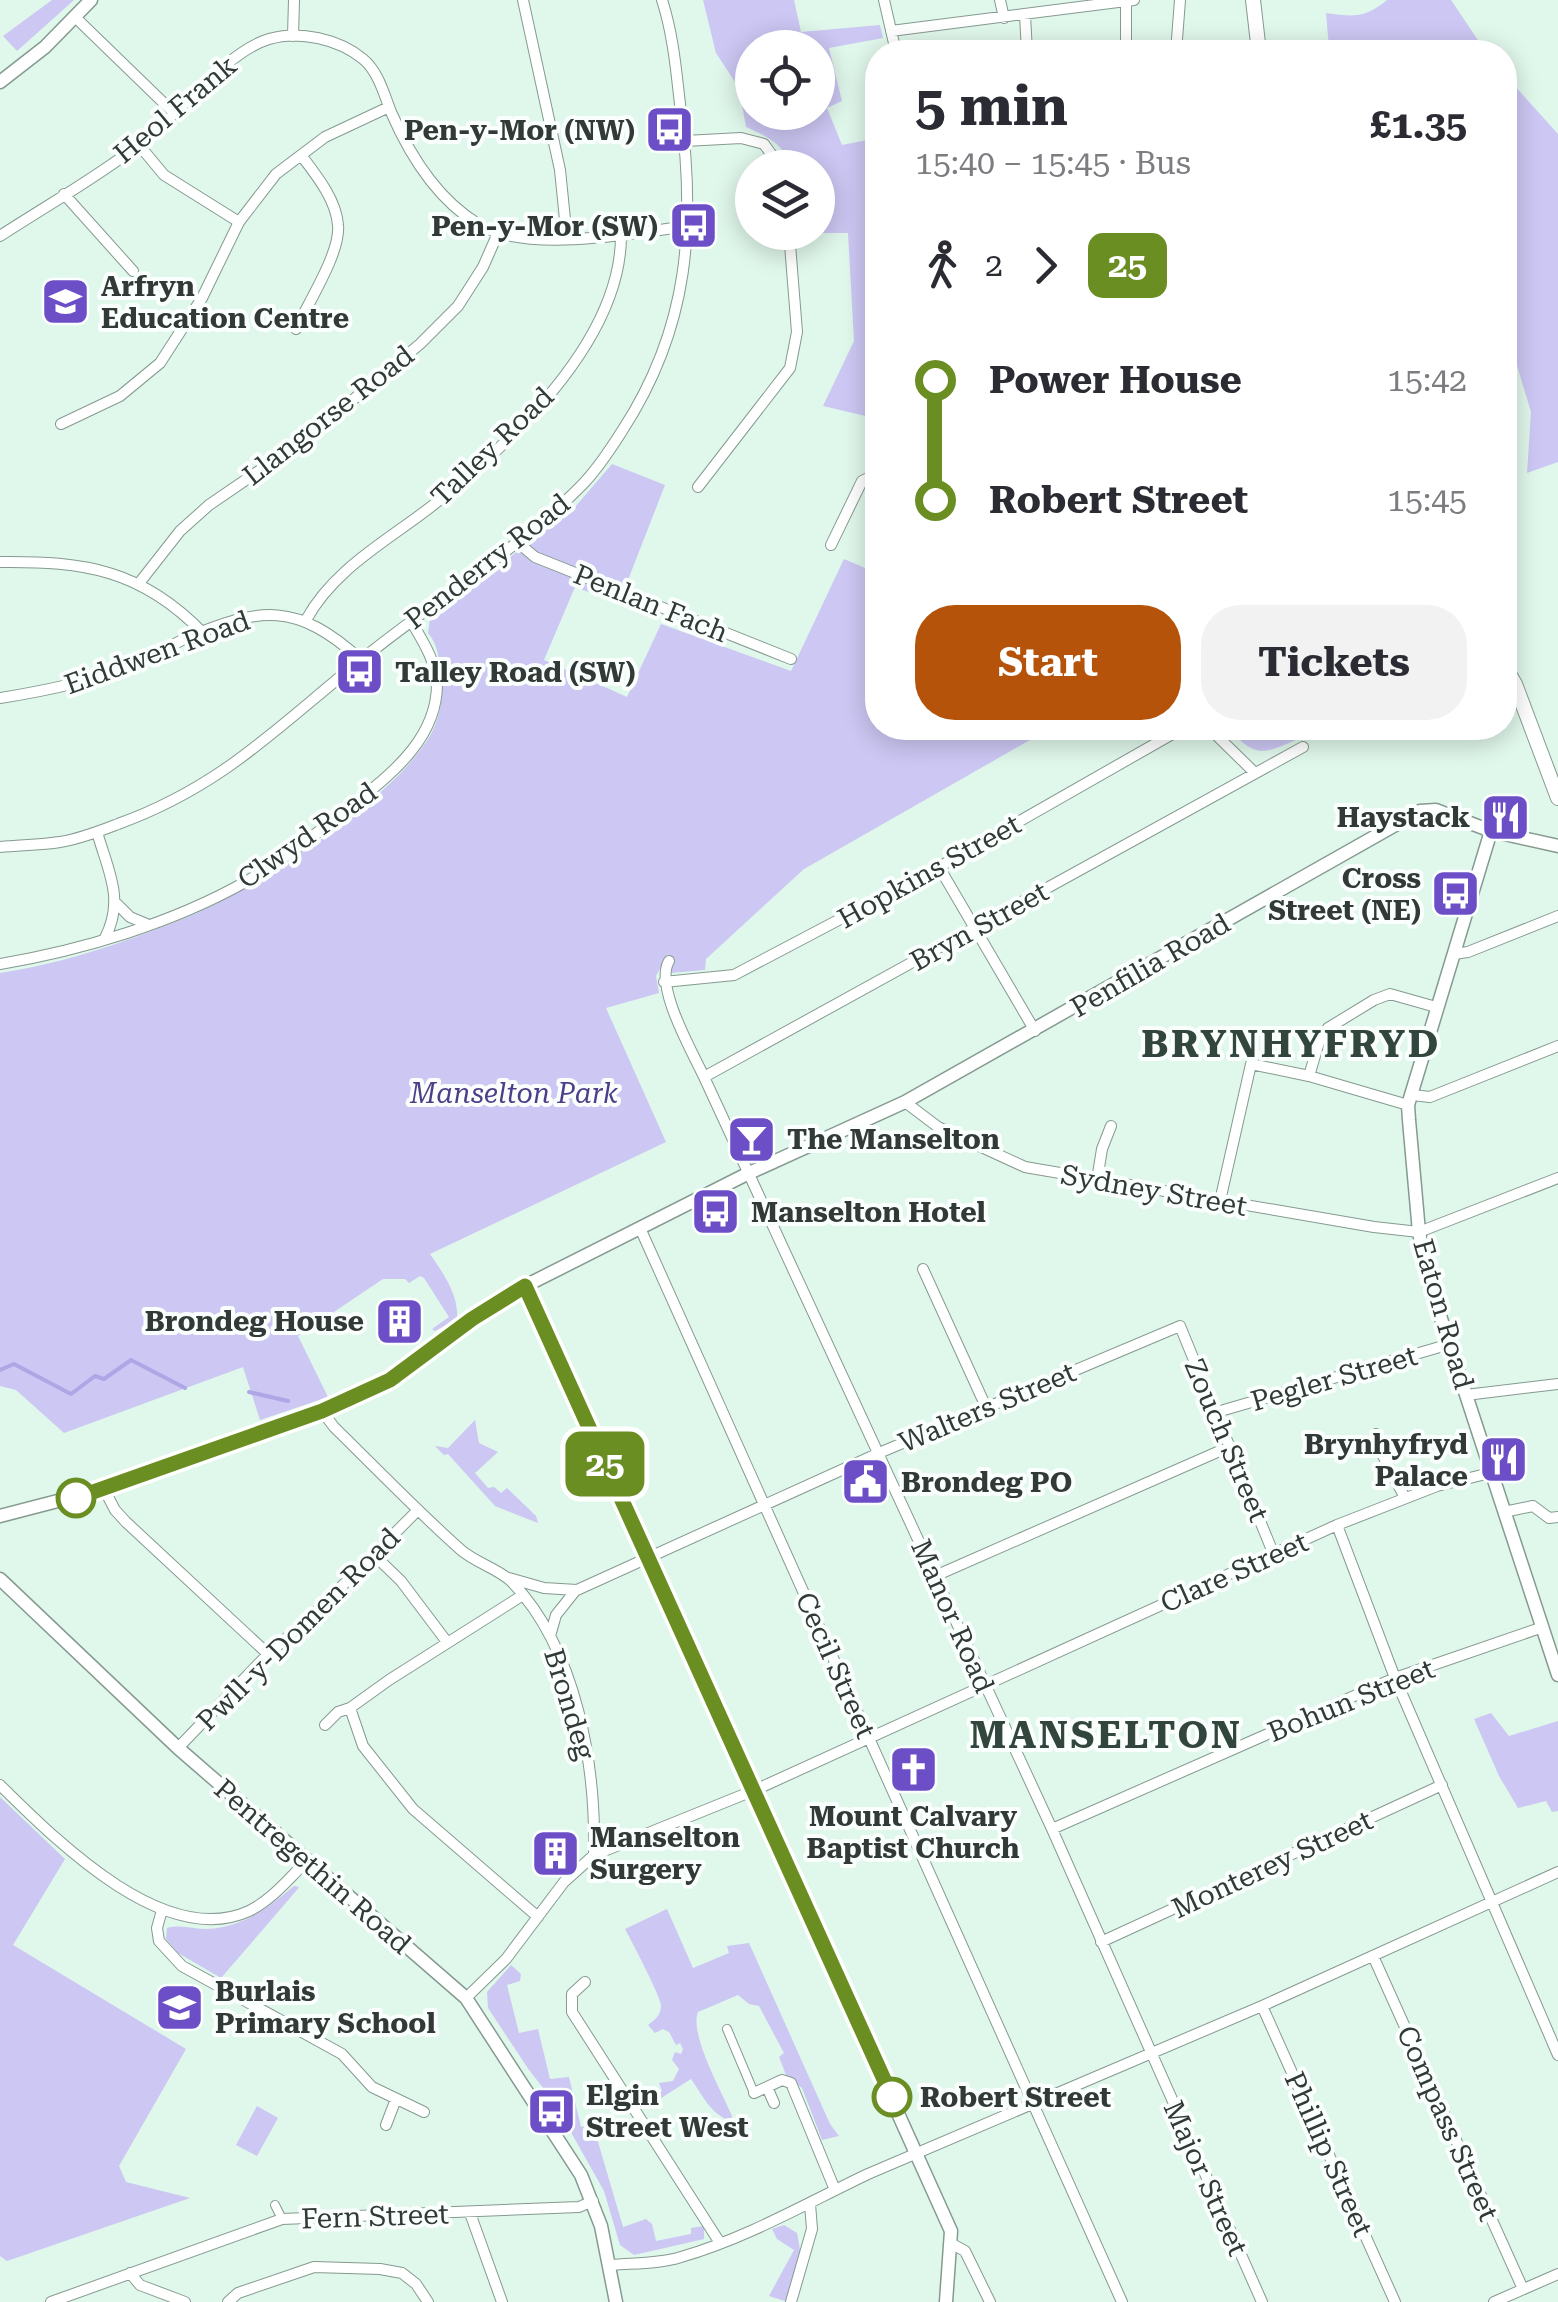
<!DOCTYPE html>
<html lang="en">
<head>
<meta charset="utf-8">
<style>
  body { margin:0; font-family:"Roboto Serif",serif; background:#f2f2f3; color:#2b2b33; height:100vh; display:flex; flex-direction:column; font-size:38px; white-space:nowrap }
  * { box-sizing:border-box; margin:0 }
  p { font-size:32px; color:#7c7c81 }
  .icon { flex:none; width:55px; height:55px; fill:none; stroke:currentColor; stroke-width:2; stroke-linecap:round; stroke-linejoin:round }
  .map { position:relative; flex:1; overflow:hidden }
  .drawer { position:absolute; left:865px; top:40px; width:652px; height:700px; display:flex; flex-direction:column; background:#fff; border-radius:40px; box-shadow:0 5px 25px #0003 }
  .drawer>* { flex:none }
  .badge { padding:0 20px; border-radius:15px; font-size:35px; line-height:65px }
  .controls { position:absolute; left:735px; top:30px; display:grid; gap:20px }
  .controls a { display:grid; place-items:center; width:100px; height:100px; border-radius:50%; background:#fff; box-shadow:0 5px 25px #0003; font-size:50px }
  .map>.badge { position:absolute; translate:-50% -50%; box-shadow:0 0 0 5px #fff }
  .legs { display:flex; align-items:center; gap:15px; height:110px; padding:0 50px; font-size:32px }
  .legs p { margin-inline-start:auto }
  .summary { display:flex; align-items:center; justify-content:space-between; height:170px; padding:0 50px }
  h1 { font-size:55px; font-weight:700; line-height:75px }
  .cta { display:flex; gap:20px; margin-top:auto; padding:20px 50px }
  .cta a { flex:1; height:115px; border-radius:40px; background:#b45309; color:#fff; font-size:40px; font-weight:700; line-height:115px; text-align:center }
  .cta a+a { background:#f2f2f3; color:#2b2b33 }
  ul { padding:0 50px; list-style:none }
  li { display:flex; align-items:center; gap:35px; height:120px; font-size:38px }
  li i { display:grid; place-items:center; width:15px; height:100%; margin:0 12px; background:currentColor }
  li i::after { content:''; width:25px; height:25px; margin:-12px; border:8px solid; border-radius:50%; background:#fff }
  li p { margin-inline-start:auto }
  li:first-child i { background:linear-gradient(#0000 50%,currentColor 0) }
  li:last-child i { background:linear-gradient(currentColor 50%,#0000 0) }
  .map>svg:first-child { display:block }
  .green { fill:#ccc7f3; fill-rule:evenodd }
  .lines { fill:none; stroke-linecap:round; stroke-linejoin:round }
  .stream { stroke:#afa6e6; stroke-width:4 }
  .pedestrian-casing { stroke:#859a90; stroke-width:10 }
  .minor-casing { stroke:#859a90; stroke-width:12 }
  .tertiary-casing { stroke:#859a90; stroke-width:15 }
  .secondary-casing { stroke:#859a90; stroke-width:16 }
  .pedestrian { stroke:#fff; stroke-width:8 }
  .minor { stroke:#fff; stroke-width:10 }
  .tertiary { stroke:#fff; stroke-width:12 }
  .secondary { stroke:#fff; stroke-width:14 }
  .line-1-casing { stroke:#fff; stroke-width:22 }
  .line-1 { stroke:#6b8e23; stroke-width:15 }
  .stop-1-dot { fill:#fff; stroke:#6b8e23; stroke-width:5 }
  .labels { text-anchor:middle; stroke-width:8; stroke-linejoin:round; paint-order:stroke }
  .street-label { font-size:28px; fill:#313a36; stroke:#fafffd }
  .poi-label { font-size:28px; font-weight:bold; fill:#313a36; stroke:#fafffd; text-anchor:start }
  .park-label { font-size:28px; font-style:italic; fill:#4e3e8a; stroke:#fafffd }
  .stop-label { font-size:28px; font-weight:bold; fill:#313a36; stroke:#fafffd; text-anchor:start }
  .district-label { font-size:38px; font-weight:bold; letter-spacing:2.5px; fill:#33463d; stroke:#fafffd }
</style>
</head>
<body>
<div class="map">
<svg width="1558" height="2302" viewBox="0 0 1558 2302">
  <rect width="100%" height="100%" fill="#e0f7eb"/>
  <!-- green -->
  <path class="green" d="M52 0H74L17 51 3 36Z
    M703 0H794L801 32 880 25 883 38 829 48 842 101 827 108 842 145 877 138 878 409 874 418 823 406 854 341 848 233H798L818 232V168L790 167C785 144 766 136 746 127L739 88 716 53ZM752 48H818V112H752Z
    M1387 0H1451L1486 52H1332L1329 48 1326 13C1353 17 1366 18 1387 0Z
    M1505 75 1558 134V462L1527 473 1531 412 1505 326Z
    M612 464 665 485 619 603 575 587 544 660 627 697 661 624 791 671 844 559 877 573 878 728H1051L804 869 706 959 705 970 671 973 668 954 656 976 659 993 606 1008 666 1142 430 1254C443 1273 459 1295 457 1319L435 1331 432 1329 449 1317 424 1278 420 1276 409 1283 405 1279H383L298 1336 328 1397 260 1420 243 1367 64 1433 16 1390 0 1386V973C63 964 138 938 197 913 263 883 396 797 431 734 442 714 444 689 440 668 438 653 437 644 428 633L430 619 575 507Z
    M1227 728H1264L1296 740C1259 756 1256 756 1227 728Z
    M475 1420 479 1443 498 1452 475 1473 488 1488 494 1487 501 1493 507 1488 536 1516 538 1523 495 1506 448 1454 444 1455 435 1446 448 1448Z
    M1491 1713 1509 1736 1558 1721V1811L1552 1812 1546 1801 1518 1808 1499 1776 1474 1719Z
    M0 1797 65 1859 13 1945 186 2049 119 2166 126 2182 190 2198 7 2261 0 2256Z
    M294 1886 299 1887 296 1891 221 1978 178 1953 166 1939 167 1928C181 1924 193 1929 207 1929 244 1927 267 1908 294 1886Z
    M667 1909 693 1968 729 1953 727 1946 749 1943 830 2124 839 2136 822 2140 802 2088 786 2075 779 2057 784 2053 759 2006 749 2004 738 1995 698 2012C689 2034 722 2092 732 2116L730 2121C710 2113 703 2096 691 2079L647 2107 638 2095 641 2091 650 2098 662 2091 659 2083 673 2081 679 2069 672 2060 675 2052 681 2054 683 2049 680 2043 676 2045 669 2032 663 2029 655 2033 648 2025C656 2019 661 2015 661 2005 661 1997 631 1940 625 1929Z
    M511 1965 521 1974 520 1981 507 1985 519 2033 538 2029 550 2079 569 2077 581 2127 593 2125 623 2227 646 2219 652 2224 656 2241 691 2234V2228L704 2226V2239L634 2255 620 2245 604 2191 572 2134 568 2119 529 2070 488 2008 487 1992Z
    M257 2106 278 2118 257 2156 236 2145Z
    M784 2225 797 2233 801 2255 788 2302 769 2296 794 2250 777 2239 772 2229Z"/>
  <g class="lines">
    <!-- stream -->
    <path class="stream" d="M0 1370 14 1364 71 1394 95 1376 104 1379 131 1360 185 1388
      M249 1392 288 1401"/>
    <defs>
      <path id="pedestrian" d="M727 2029 754 2093
        M275 2205 282 2219"/>
      <path id="minor" d="M523 0 560 170 567 239
        M884 0 896 52
        M1000 0 1004 18
        M1025 15 1027 52
        M75 17 175 114
        M891 31 1134 0
        M293 36 294 0
        M1118 52 1126 44V1
        M1176 52 1180 0
        M685 141 741 138 764 144 781 168
        M139 145 164 175 239 222
        M64 194 133 271
        M0 236C46 206 96 178 140 144 178 115 226 52 269 39 299 30 339 39 363 59 378 71 384 94 391 112 410 156 437 199 478 224 527 254 633 233 689 226
        M296 329C308 303 341 252 338 225 336 199 316 175 301 155
        M61 424 120 396 160 363 202 298 239 222 276 174 325 137 389 107
        M698 487 790 368 797 332 789 232
        M516 541 535 557 791 659
        M831 545 862 481 878 473
        M0 562C85 561 142 570 203 633
        M140 582 180 531 209 505 307 438 420 344 458 306 483 267 498 233
        M306 620C336 565 395 537 442 498 517 437 622 337 621 234
        M0 698C45 691 93 681 136 664 153 658 168 647 184 639 261 606 297 602 361 660
        M1209 728 1253 771
        M97 832C108 871 125 899 105 938
        M0 847C20 845 41 845 60 842 80 839 100 831 118 824 223 786 277 727 361 660 431 603 519 549 581 486 597 470 610 450 622 431 690 327 696 225 680 104 676 69 673 34 662 0
        M939 867 1035 1031
        M117 904 130 917 149 925
        M1454 954 1468 952 1558 916
        M669 961C654 986 692 1051 704 1077L1052 1829 1262 2302
        M0 964C83 950 173 923 247 881 286 858 323 829 359 800 396 770 437 736 437 684 436 661 422 640 411 621
        M664 982 734 975 939 867 1183 728
        M1309 1076 1319 1042 1328 1028 1374 1000 1390 994 1436 1007
        M704 1077 1303 747
        M1412 1095 1430 1097 1558 1046
        M905 1102 938 1127 1025 1167 1374 1227 1419 1232 1558 1178
        M1097 1180 1102 1149 1111 1126
        M1220 1201 1251 1064 1309 1076 1408 1105
        M640 1228 1122 2302
        M923 1269 986 1407
        M1466 1395 1558 1384
        M322 1411 334 1427C376 1468 417 1511 461 1550 476 1563 499 1569 512 1582 577 1650 596 1766 594 1855
        M1217 1412 1450 1344
        M1376 1434 1382 1454 1405 1498
        M104 1489 115 1510 126 1522 268 1654
        M1504 1512 1533 1506 1549 1518 1558 1517
        M1337 1525 1395 1678 1558 2055
        M373 1554 401 1581 447 1642
        M935 1576 1231 1446
        M509 1578 544 1588 577 1590 879 1453 1180 1326 1274 1555
        M550 1636 556 1615 576 1590
        M350 1708 363 1746 413 1809 538 1917
        M325 1725 338 1712 350 1708 389 1680 523 1595
        M178 1748 268 1654 311 1617 418 1510
        M0 1785C55 1839 164 1950 249 1911 272 1900 289 1878 307 1861
        M1052 1829 1395 1678 1543 1627
        M162 1910 157 1928 159 1941 182 1966 342 2054 372 2087 424 2112
        M1101 1942 1442 1785
        M1373 1956 1523 2289
        M585 1982 572 1994V2012L720 2243
        M466 1998 506 1959 564 1882 594 1855 755 1790 1337 1525 1437 1486 1490 1473
        M1262 2006 1395 2302
        M767 2087 774 2103
        M754 2093 782 2080 791 2083 835 2190
        M386 2125 396 2099
        M470 2213 502 2302
        M952 2244 965 2251 990 2302
        M611 2265C634 2263 659 2264 681 2257 747 2238 807 2203 868 2174L1262 2006 1558 1872
        M130 2273 140 2285 185 2302
        M51 2302 282 2219 579 2207 593 2201
        M228 2302 238 2293 314 2267 380 2269 402 2273 416 2284 428 2302
        M791 2302 812 2229 810 2204
        M1494 2302 1558 2274"/>
      <path id="tertiary" d="M0 82 45 47 91 0
        M1491 831 1408 1105 1409 1120 1419 1232 1428 1279 1558 1675
        M525 1286 951 2231 946 2302
        M0 1516 104 1489 322 1411 390 1380 472 1319 525 1286 747 1174 905 1102 1420 811 1436 810 1491 831 1558 846
        M0 1579 178 1748 466 1998 581 2175 601 2226 616 2302"/>
      <path id="secondary" d="M1253 0 1259 52
        M1505 667 1515 684 1558 798"/>
    </defs>
    <!-- pedestrian casing -->
    <use href="#pedestrian" class="pedestrian-casing"/>
    <!-- minor casing -->
    <use href="#minor" class="minor-casing"/>
    <!-- tertiary casing -->
    <use href="#tertiary" class="tertiary-casing"/>
    <!-- secondary casing -->
    <use href="#secondary" class="secondary-casing"/>
    <!-- pedestrian -->
    <use href="#pedestrian" class="pedestrian"/>
    <!-- minor -->
    <use href="#minor" class="minor"/>
    <!-- tertiary -->
    <use href="#tertiary" class="tertiary"/>
    <!-- secondary -->
    <use href="#secondary" class="secondary"/>
  </g>
  <g class="lines">
    <defs>
      <path id="line-1" d="M76 1498 322 1411 390 1380 472 1319 525 1286 892 2097"/>
    </defs>
    <!-- line-1 casing -->
    <use href="#line-1" class="line-1-casing"/>
    <!-- line-1 -->
    <use href="#line-1" class="line-1"/>
  </g>
  <!-- icons -->
  <defs>
    <symbol id="bus-square" viewBox="-11 -11 22 22"><rect x="-9" y="-9" width="18" height="18" rx="4" fill="#6c4ec7" stroke="#fafffd"/><path d="M-5-6H5V4H4V6H2V4H-2V6H-4V4H-5ZM-3.5-4V0h7V-4ZM-3.5 1.2v1.5H-2V1.2ZM2 1.2v1.5H3.5V1.2Z" fill="#fff"/></symbol>
    <symbol id="school-square" viewBox="-11 -11 22 22"><rect x="-9" y="-9" width="18" height="18" rx="4" fill="#6c4ec7" stroke="#fafffd"/><path d="M0-5L7-2L0 1L-7-2ZM-4 1L0 2.5L4 1V4Q0 6-4 4Z" fill="#fff"/></symbol>
    <symbol id="restaurant-square" viewBox="-11 -11 22 22"><rect x="-9" y="-9" width="18" height="18" rx="4" fill="#6c4ec7" stroke="#fafffd"/><path d="M-5-6h1v4h1v-4h1v4h1v-4h1v5L-1.5 .5V6h-2V.5L-5-1ZM5-6V6H3V1.5H1.5Q1.5-4 5-6Z" fill="#fff"/></symbol>
    <symbol id="bar-square" viewBox="-11 -11 22 22"><rect x="-9" y="-9" width="18" height="18" rx="4" fill="#6c4ec7" stroke="#fafffd"/><path d="M-6-5H6L.8 .8V4.5H3.5V6h-7V4.5H-.8V.8Z" fill="#fff"/></symbol>
    <symbol id="building-square" viewBox="-11 -11 22 22"><rect x="-9" y="-9" width="18" height="18" rx="4" fill="#6c4ec7" stroke="#fafffd"/><path d="M-4-6H4V6H1V3H-1V6H-4ZM-2.5-4.3h1.7v1.8h-1.7ZM.8-4.3h1.7v1.8H.8ZM-2.5-1h1.7V.8h-1.7ZM.8-1h1.7V.8H.8Z" fill="#fff"/></symbol>
    <symbol id="civic-square" viewBox="-11 -11 22 22"><rect x="-9" y="-9" width="18" height="18" rx="4" fill="#6c4ec7" stroke="#fafffd"/><path d="M-.6-6.5H3V-4.5H.6V-3L4-1V1h2V6H-6V1h2V-1L-.6-3ZM-1.2 2.5V6h2.4V2.5Z" fill="#fff"/></symbol>
    <symbol id="church-square" viewBox="-11 -11 22 22"><rect x="-9" y="-9" width="18" height="18" rx="4" fill="#6c4ec7" stroke="#fafffd"/><path d="M-1.2-6h2.4v3.5h3.3v2.4h-3.3V6h-2.4V-.1h-3.3v-2.4h3.3Z" fill="#fff"/></symbol>
  </defs>
  <g fill-rule="evenodd">
    <use href="#bus-square" x="642" y="102" width="55" height="55"/>
    <use href="#bus-square" x="666" y="198" width="55" height="55"/>
    <use href="#school-square" x="38" y="274" width="55" height="55"/>
    <use href="#bus-square" x="332" y="644" width="55" height="55"/>
    <use href="#restaurant-square" x="1478" y="790" width="55" height="55"/>
    <use href="#bus-square" x="1428" y="866" width="55" height="55"/>
    <use href="#bar-square" x="724" y="1112" width="55" height="55"/>
    <use href="#bus-square" x="688" y="1184" width="55" height="55"/>
    <use href="#building-square" x="372" y="1294" width="55" height="55"/>
    <use href="#restaurant-square" x="1476" y="1432" width="55" height="55"/>
    <use href="#civic-square" x="838" y="1454" width="55" height="55"/>
    <use href="#church-square" x="886" y="1742" width="55" height="55"/>
    <use href="#building-square" x="528" y="1826" width="55" height="55"/>
    <use href="#school-square" x="152" y="1980" width="55" height="55"/>
    <use href="#bus-square" x="524" y="2084" width="55" height="55"/>
  </g>
  <!-- markers -->
  <g class="stop-1-dot">
    <circle cx="76" cy="1498" r="18"/>
    <circle cx="892" cy="2097" r="18"/>
  </g>
  <g class="labels">
    <!-- street labels -->
    <g class="street-label">
      <text transform="translate(175 109) rotate(-40)" y="10">Heol Frank</text>
      <text transform="translate(328 415) rotate(-38)" y="10">Llangorse Road</text>
      <text transform="translate(492 446) rotate(-44)" y="10">Talley Road</text>
      <text transform="translate(487 561) rotate(-38)" y="10">Penderry Road</text>
      <text transform="translate(651 603) rotate(22)" y="10">Penlan Fach</text>
      <text transform="translate(157 652) rotate(-20)" y="10">Eiddwen Road</text>
      <text transform="translate(307 835) rotate(-35)" y="10">Clwyd Road</text>
      <text transform="translate(929 871) rotate(-29)" y="10">Hopkins Street</text>
      <text transform="translate(979 926) rotate(-29)" y="10">Bryn Street</text>
      <text transform="translate(1150 965) rotate(-30)" y="10">Penfilia Road</text>
      <text transform="translate(1154 1190) rotate(10)" y="10">Sydney Street</text>
      <text transform="translate(1444 1314) rotate(74)" y="10">Eaton Road</text>
      <text transform="translate(1334 1378) rotate(-16)" y="10">Pegler Street</text>
      <text transform="translate(987 1407) rotate(-23)" y="10">Walters Street</text>
      <text transform="translate(1227 1440) rotate(67)" y="10">Zouch Street</text>
      <text transform="translate(1234 1572) rotate(-24)" y="10">Clare Street</text>
      <text transform="translate(953 1616) rotate(66)" y="10">Manor Road</text>
      <text transform="translate(298 1629) rotate(-45)" y="10">Pwll-y-Domen Road</text>
      <text transform="translate(836 1665) rotate(66)" y="10">Cecil Street</text>
      <text transform="translate(1351 1700) rotate(-22)" y="10">Bohun Street</text>
      <text transform="translate(570 1704) rotate(73)" y="10">Brondeg</text>
      <text transform="translate(1272 1864) rotate(-25)" y="10">Monterey Street</text>
      <text transform="translate(313 1866) rotate(41)" y="10">Pentregethin Road</text>
      <text transform="translate(1448 2123) rotate(66)" y="10">Compass Street</text>
      <text transform="translate(1329 2154) rotate(66)" y="10">Phillip Street</text>
      <text transform="translate(1206 2178) rotate(66)" y="10">Major Street</text>
      <text transform="translate(375 2216) rotate(-2)" y="10">Fern Street</text>
    </g>
    <!-- poi labels -->
    <g class="poi-label">
      <text x="635" y="140" text-anchor="end">Pen-y-Mor (NW)</text>
      <text x="658" y="236" text-anchor="end">Pen-y-Mor (SW)</text>
      <text x="101" y="296">Arfryn<tspan x="101" dy="32">Education Centre</tspan></text>
      <text x="395" y="682">Talley Road (SW)</text>
      <text x="1470" y="827" text-anchor="end">Haystack</text>
      <text x="1421" y="888" text-anchor="end">Cross<tspan x="1421" dy="32">Street (NE)</tspan></text>
      <text x="787" y="1149">The Manselton</text>
      <text x="751" y="1222">Manselton Hotel</text>
      <text x="364" y="1331" text-anchor="end">Brondeg House</text>
      <text x="1468" y="1454" text-anchor="end">Brynhyfryd<tspan x="1468" dy="32">Palace</tspan></text>
      <text x="901" y="1492">Brondeg PO</text>
      <text x="913" y="1826" text-anchor="middle">Mount Calvary<tspan x="913" dy="32">Baptist Church</tspan></text>
      <text x="590" y="1847">Manselton<tspan x="590" dy="32">Surgery</tspan></text>
      <text x="215" y="2001">Burlais<tspan x="215" dy="32">Primary School</tspan></text>
      <text x="586" y="2105">Elgin<tspan x="586" dy="32">Street West</tspan></text>
    </g>
    <!-- park labels -->
    <g class="park-label">
      <text x="514" y="1103">Manselton Park</text>
    </g>
    <!-- stop labels -->
    <g class="stop-label">
      <text x="920" y="2107">Robert Street</text>
    </g>
    <!-- district labels -->
    <g class="district-label">
      <text x="1291" y="1057">BRYNHYFRYD</text>
      <text x="1106" y="1748">MANSELTON</text>
    </g>
  </g>
</svg>
<div class="controls">
<a><svg class="icon" aria-label="locate" viewBox="0 0 24 24"><circle cx="12" cy="12" r="6"/><path d="M12 2v4M12 18v4M2 12h4M18 12h4"/></svg></a>
<a><svg class="icon" aria-label="layers" viewBox="0 0 24 24"><path d="M12 4l9 5-9 5-9-5zM3 14l9 5 9-5"/></svg></a>
</div>
<b class="badge" style="left:605px;top:1464px;background:#6b8e23;color:#fff">25</b>
<section class="drawer">
<div class="summary"><div><h1>5 min</h1><p>15:40 – 15:45 · Bus</p></div><b>£1.35</b></div>
<div class="legs"><svg class="icon" aria-label="walk" viewBox="0 0 24 24"><circle cx="13" cy="4" r="2"/><path d="M13 8l-2 6 4 7M11 14l-3 7M7 12l3-4h3l4 4"/></svg>2<svg class="icon" aria-label="forward" viewBox="0 0 24 24"><path d="M9 5l7 7-7 7"/></svg><b class="badge" style="background:#6b8e23;color:#fff">25</b></div>
<ul>
<li><i style="color:#6b8e23"></i><b>Power House</b><p>15:42</p></li>
<li><i style="color:#6b8e23"></i><b>Robert Street</b><p>15:45</p></li>
</ul>
<div class="cta"><a>Start</a><a>Tickets</a></div>
</section>
</div>
</body>
</html>
